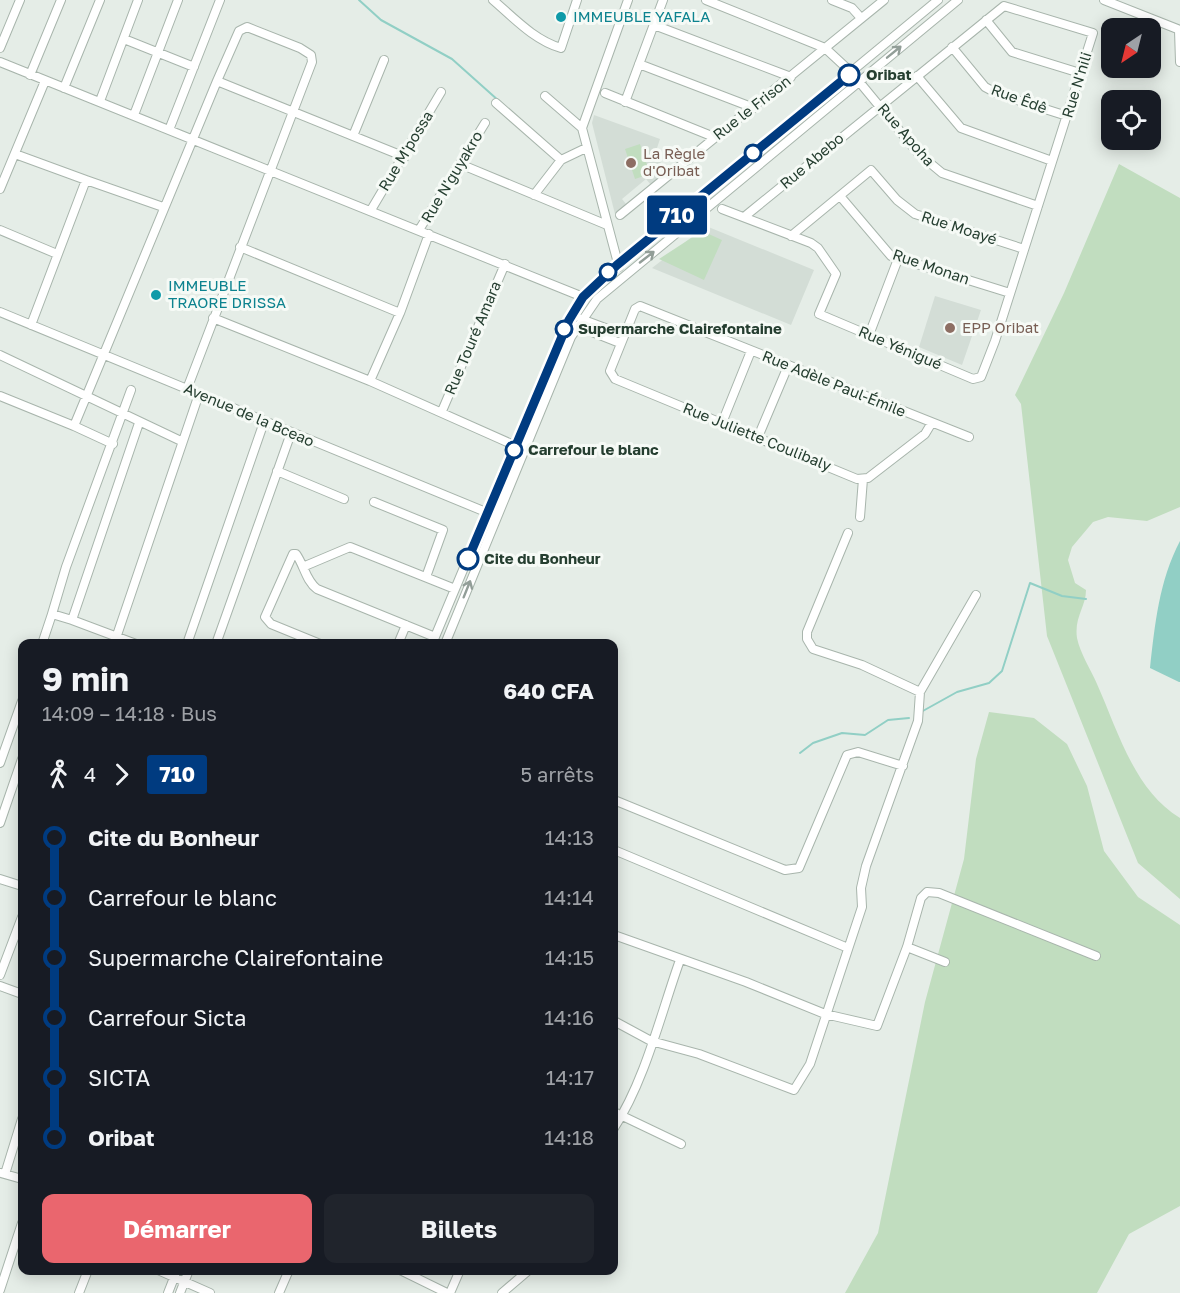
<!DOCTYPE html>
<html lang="fr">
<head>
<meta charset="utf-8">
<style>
  body { margin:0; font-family:"Golos Text",sans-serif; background:#20242c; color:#f1f3f6; height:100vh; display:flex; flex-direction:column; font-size:22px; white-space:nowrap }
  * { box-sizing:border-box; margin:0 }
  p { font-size:20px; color:#9ea1a6 }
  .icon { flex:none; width:33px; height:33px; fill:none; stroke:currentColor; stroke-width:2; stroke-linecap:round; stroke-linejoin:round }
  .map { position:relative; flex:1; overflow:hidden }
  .sheet { position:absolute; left:18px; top:639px; width:600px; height:636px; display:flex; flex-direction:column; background:#171b24; border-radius:12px; box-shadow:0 3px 15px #0003 }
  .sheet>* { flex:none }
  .badge { padding:0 12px; border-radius:4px; font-size:21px; line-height:39px }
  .needle { width:39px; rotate:215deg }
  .buttons { position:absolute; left:1101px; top:18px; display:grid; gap:12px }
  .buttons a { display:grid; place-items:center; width:60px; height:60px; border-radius:12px; background:#171b24; box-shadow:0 3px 15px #0003; font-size:30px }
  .map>.badge { position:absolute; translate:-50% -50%; box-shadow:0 0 0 3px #fff }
  .legs { display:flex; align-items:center; gap:9px; height:66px; padding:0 24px; font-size:20px }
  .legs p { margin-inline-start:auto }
  .overview { display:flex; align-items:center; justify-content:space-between; height:102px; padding:0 24px }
  h1 { font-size:33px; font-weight:700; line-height:45px }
  .cta { display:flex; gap:12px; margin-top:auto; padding:12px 24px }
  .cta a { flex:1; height:69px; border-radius:12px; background:#ea666e; color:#fff; font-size:24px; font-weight:700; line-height:69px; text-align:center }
  .cta a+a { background:#20242c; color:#f1f3f6 }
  ul { padding:0 24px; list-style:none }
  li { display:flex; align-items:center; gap:21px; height:60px; font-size:22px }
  li i { display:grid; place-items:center; width:9px; height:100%; margin:0 8px; background:currentColor }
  li i::after { content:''; width:15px; height:15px; margin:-8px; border:4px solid; border-radius:50%; background:#171b24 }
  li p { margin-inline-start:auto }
  li:first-child i { background:linear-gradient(#0000 50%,currentColor 0) }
  li:last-child i { background:linear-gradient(currentColor 50%,#0000 0) }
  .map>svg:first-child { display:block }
  .built { fill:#d3ddd6 }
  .green { fill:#c1ddbf }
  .water { fill:#91cfc5 }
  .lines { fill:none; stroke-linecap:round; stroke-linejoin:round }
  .stream { stroke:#91cfc5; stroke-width:2 }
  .minor-casing { stroke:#a8b5ac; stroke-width:10 }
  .minor { stroke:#fff; stroke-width:8 }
  .oneway { stroke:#929e98 }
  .line-1-casing { stroke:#fff; stroke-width:14 }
  .line-1 { stroke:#003b80; stroke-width:9 }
  .culture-dot { fill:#0f9aa8; stroke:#f6faf6; stroke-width:2 }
  .stop-1-dot { fill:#fff; stroke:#003b80; stroke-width:3 }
  .education-dot { fill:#8d6e63; stroke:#f6faf6; stroke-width:2 }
  .labels { text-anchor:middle; stroke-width:6; stroke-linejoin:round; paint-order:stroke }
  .culture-label { font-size:15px; fill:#0d838f; stroke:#f6faf6; text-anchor:start }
  .stop-label { font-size:15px; font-weight:bold; fill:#253e30; stroke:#f6faf6; text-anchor:start }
  .street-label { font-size:15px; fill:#253e30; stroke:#f6faf6 }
  .education-label { font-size:15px; fill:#785e54; stroke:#f6faf6; text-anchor:start }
</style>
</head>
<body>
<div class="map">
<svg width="1180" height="1293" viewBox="0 0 1180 1293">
  <rect width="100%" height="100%" fill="#e5ede7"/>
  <!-- built -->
  <path class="built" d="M594 115 660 139 655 154 667 172 651 185 646 179 622 199 626 204 615 214 592 123Z
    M706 226 814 270 791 325 652 268Z
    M935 296 981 310 962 365 919 347Z"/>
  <!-- green -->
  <path class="green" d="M640 144 650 174 635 179 625 149Z
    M1119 164 1180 198V507L1147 521 1108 517 1093 522 1072 547 1068 560 1075 583 1086 590C1086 607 1074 617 1077 638 1080 653 1091 670 1097 684 1118 731 1134 790 1180 818V899L1138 863 1047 636 1021 404 1015 395 1064 293Z
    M702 231 722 240 704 280 659 259Z
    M989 712 1034 718 1067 744 1087 786 1104 851 1138 897 1180 925V1206L1129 1234 1097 1293H845L878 1233 925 1002 964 859 976 759Z"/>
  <!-- water -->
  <path class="water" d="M1180 541V682H1179L1150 668C1155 624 1159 581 1180 541Z"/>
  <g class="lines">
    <!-- stream -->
    <path class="stream" d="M359 0 381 20 452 59 499 101
      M921 712 957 692 989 683 1002 671 1030 583 1062 596 1086 599
      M800 753 813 743 842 733 865 735 888 720 909 718"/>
    <defs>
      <path id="minor" d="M493 0C514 18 534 40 561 48L577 0
        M706 0 825 48 852 73 918 153 942 173 1038 206
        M832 0 852 8 861 18
        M1104 0 1180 30
        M986 20 1012 52 1080 73
        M654 25 791 77
        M1179 30 1180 62
        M124 39 194 67
        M952 47 985 87 998 94 1067 116
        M0 48 20 0
        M0 62 583 297
        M639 64 754 108
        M30 75 61 0
        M917 76 961 128 1052 161
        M217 81 405 157
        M64 88 100 0
        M605 93 714 137
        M545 96 582 128
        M100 101 138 0
        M625 102 663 0
        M496 103 561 160
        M134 115 178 0
        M169 130 220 0
        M353 136 384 60
        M15 154 86 180
        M460 164 607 225
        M0 189 45 81
        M534 195 561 160 586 148
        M840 196 891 256 1010 293
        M722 209 811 243 818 248 836 274 819 314 973 379 981 377 995 341 1093 33 1004 6 744 217
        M371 210 441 92
        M620 215 884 0
        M0 230 57 254
        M419 230 485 123
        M791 236 871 170 897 200 915 214 1024 249
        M240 247 400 313
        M619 267 582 128 628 0
        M0 312 493 515
        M213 318 370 381 516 446
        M581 319 624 335
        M31 325 86 180 163 207
        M577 326 620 343
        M869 335 898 259
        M0 355 181 441
        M370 381 400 313 429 234
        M0 396 74 426 217 81 239 31 247 27 300 48 311 55 312 62 187 389
        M442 411 505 264
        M722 423 751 351
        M931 424 925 434 868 478 857 479 615 379 610 371 635 309 640 306 969 437
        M74 426 113 444
        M758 437 788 366
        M277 471 344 499
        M374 502 443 530 426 577
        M860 517 863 479
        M305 566 350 547 455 589
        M52 614 66 567 131 390
        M42 644 52 614 72 620
        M114 644 199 394
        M136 644 72 620 139 423
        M187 644 264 422
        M216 644 291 433
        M320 644 271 624 265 617 293 554H296C304 565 306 581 317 589L435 637
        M398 644 406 625
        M432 644 563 331 583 297 609 272 938 0
        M445 644 571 337 597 299 958 0
        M920 692 976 595
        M0 763 22 701
        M614 800 785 870 799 868 847 755 858 752 903 766
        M0 823 22 759
        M614 850 848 948
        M0 879 22 886
        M614 935 746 982 825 1014 877 1026 907 947 921 898 927 892 939 893 1096 956
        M907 947 945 962
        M0 975 22 917
        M0 986 22 994
        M614 1021 651 1041 699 1054 794 1090 810 1064 862 907 861 888 866 866 918 721 920 692 862 665 813 649 807 639V632L848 533
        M614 1112 681 1144
        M614 1128C645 1081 661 1013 680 960
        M1 1173 22 1179
        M5 1174 22 1119
        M158 1270 210 1293
        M400 1270 447 1293
        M0 1290 22 1223
        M79 1293 88 1270
        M168 1293 177 1270
        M180 1293 189 1270
        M279 1293 289 1270
        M450 1293 460 1270
        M502 1293 529 1270"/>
    </defs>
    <!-- minor casing -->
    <use href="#minor" class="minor-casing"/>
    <!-- minor -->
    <use href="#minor" class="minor"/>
  </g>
  <!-- one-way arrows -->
  <defs><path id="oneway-shaft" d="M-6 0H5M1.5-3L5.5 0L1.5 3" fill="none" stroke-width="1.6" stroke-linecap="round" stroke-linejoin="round" transform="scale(1.5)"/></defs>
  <g class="oneway">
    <use href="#oneway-shaft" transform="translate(894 52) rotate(-39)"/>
    <use href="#oneway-shaft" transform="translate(647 257) rotate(-38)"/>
    <use href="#oneway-shaft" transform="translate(467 589) rotate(-68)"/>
  </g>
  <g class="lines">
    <defs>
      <path id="line-1" d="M468 559 569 320 583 297 617 265 849 75"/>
    </defs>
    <!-- line-1 casing -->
    <use href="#line-1" class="line-1-casing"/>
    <!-- line-1 -->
    <use href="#line-1" class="line-1"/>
  </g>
  <!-- markers -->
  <g class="culture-dot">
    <circle cx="561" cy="17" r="6"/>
    <circle cx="156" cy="295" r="6"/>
  </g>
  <g class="stop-1-dot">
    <circle cx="849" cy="75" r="10"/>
    <circle cx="753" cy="153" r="8"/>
    <circle cx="608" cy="272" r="8"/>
    <circle cx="564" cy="329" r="8"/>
    <circle cx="514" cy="450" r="8"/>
    <circle cx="468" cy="559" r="10"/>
  </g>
  <g class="education-dot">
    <circle cx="631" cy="163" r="6"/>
    <circle cx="950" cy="328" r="6"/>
  </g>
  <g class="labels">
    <!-- culture labels -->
    <g class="culture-label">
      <text x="573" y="22">IMMEUBLE YAFALA</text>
      <text x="168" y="291">IMMEUBLE<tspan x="168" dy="17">TRAORE DRISSA</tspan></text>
    </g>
    <!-- stop labels -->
    <g class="stop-label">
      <text x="866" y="80">Oribat</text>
      <text x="578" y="334">Supermarche Clairefontaine</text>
      <text x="528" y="455">Carrefour le blanc</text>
      <text x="484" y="564">Cite du Bonheur</text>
    </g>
    <!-- street labels -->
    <g class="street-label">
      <text transform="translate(1077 85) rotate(-73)" y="5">Rue N'nili</text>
      <text transform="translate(1019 99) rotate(20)" y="5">Rue Êdê</text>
      <text transform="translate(752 108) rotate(-38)" y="5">Rue le Frison</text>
      <text transform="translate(906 135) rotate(49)" y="5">Rue Apoha</text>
      <text transform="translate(406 151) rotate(-59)" y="5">Rue M'possa</text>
      <text transform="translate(812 161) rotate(-40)" y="5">Rue Abebo</text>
      <text transform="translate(452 177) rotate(-59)" y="5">Rue N'guyakro</text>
      <text transform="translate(959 228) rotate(18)" y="5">Rue Moayé</text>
      <text transform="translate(931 267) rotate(19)" y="5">Rue Monan</text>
      <text transform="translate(473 338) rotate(-67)" y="5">Rue Touré Amara</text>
      <text transform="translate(900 348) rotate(23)" y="5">Rue Yénigué</text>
      <text transform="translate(834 384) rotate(22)" y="5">Rue Adèle Paul-Émile</text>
      <text transform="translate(249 415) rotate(23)" y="5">Avenue de la Bceao</text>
      <text transform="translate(757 437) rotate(22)" y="5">Rue Juliette Coulibaly</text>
    </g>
    <!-- education labels -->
    <g class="education-label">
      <text x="643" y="159">La Règle<tspan x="643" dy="17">d'Oribat</tspan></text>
      <text x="962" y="333">EPP Oribat</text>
    </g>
  </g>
</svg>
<div class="buttons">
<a><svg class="needle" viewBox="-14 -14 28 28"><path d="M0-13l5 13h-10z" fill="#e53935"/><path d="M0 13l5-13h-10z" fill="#9ea1a6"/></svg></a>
<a><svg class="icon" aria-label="locate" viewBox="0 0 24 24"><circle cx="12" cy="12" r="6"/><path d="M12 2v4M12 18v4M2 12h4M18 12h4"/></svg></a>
</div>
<b class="badge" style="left:677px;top:215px;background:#003b80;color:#fff">710</b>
<section class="sheet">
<div class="overview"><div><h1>9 min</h1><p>14:09 – 14:18 · Bus</p></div><b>640 CFA</b></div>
<div class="legs"><svg class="icon" aria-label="walk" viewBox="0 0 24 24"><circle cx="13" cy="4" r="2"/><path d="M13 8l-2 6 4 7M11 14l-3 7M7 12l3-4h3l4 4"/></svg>4<svg class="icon" aria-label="forward" viewBox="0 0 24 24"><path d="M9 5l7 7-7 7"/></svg><b class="badge" style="background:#003b80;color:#fff">710</b><p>5 arrêts</p></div>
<ul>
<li><i style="color:#003b80"></i><b>Cite du Bonheur</b><p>14:13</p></li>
<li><i style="color:#003b80"></i><span>Carrefour le blanc</span><p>14:14</p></li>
<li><i style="color:#003b80"></i><span>Supermarche Clairefontaine</span><p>14:15</p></li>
<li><i style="color:#003b80"></i><span>Carrefour Sicta</span><p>14:16</p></li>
<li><i style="color:#003b80"></i><span>SICTA</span><p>14:17</p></li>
<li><i style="color:#003b80"></i><b>Oribat</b><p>14:18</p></li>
</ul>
<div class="cta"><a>Démarrer</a><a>Billets</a></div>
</section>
</div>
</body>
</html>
